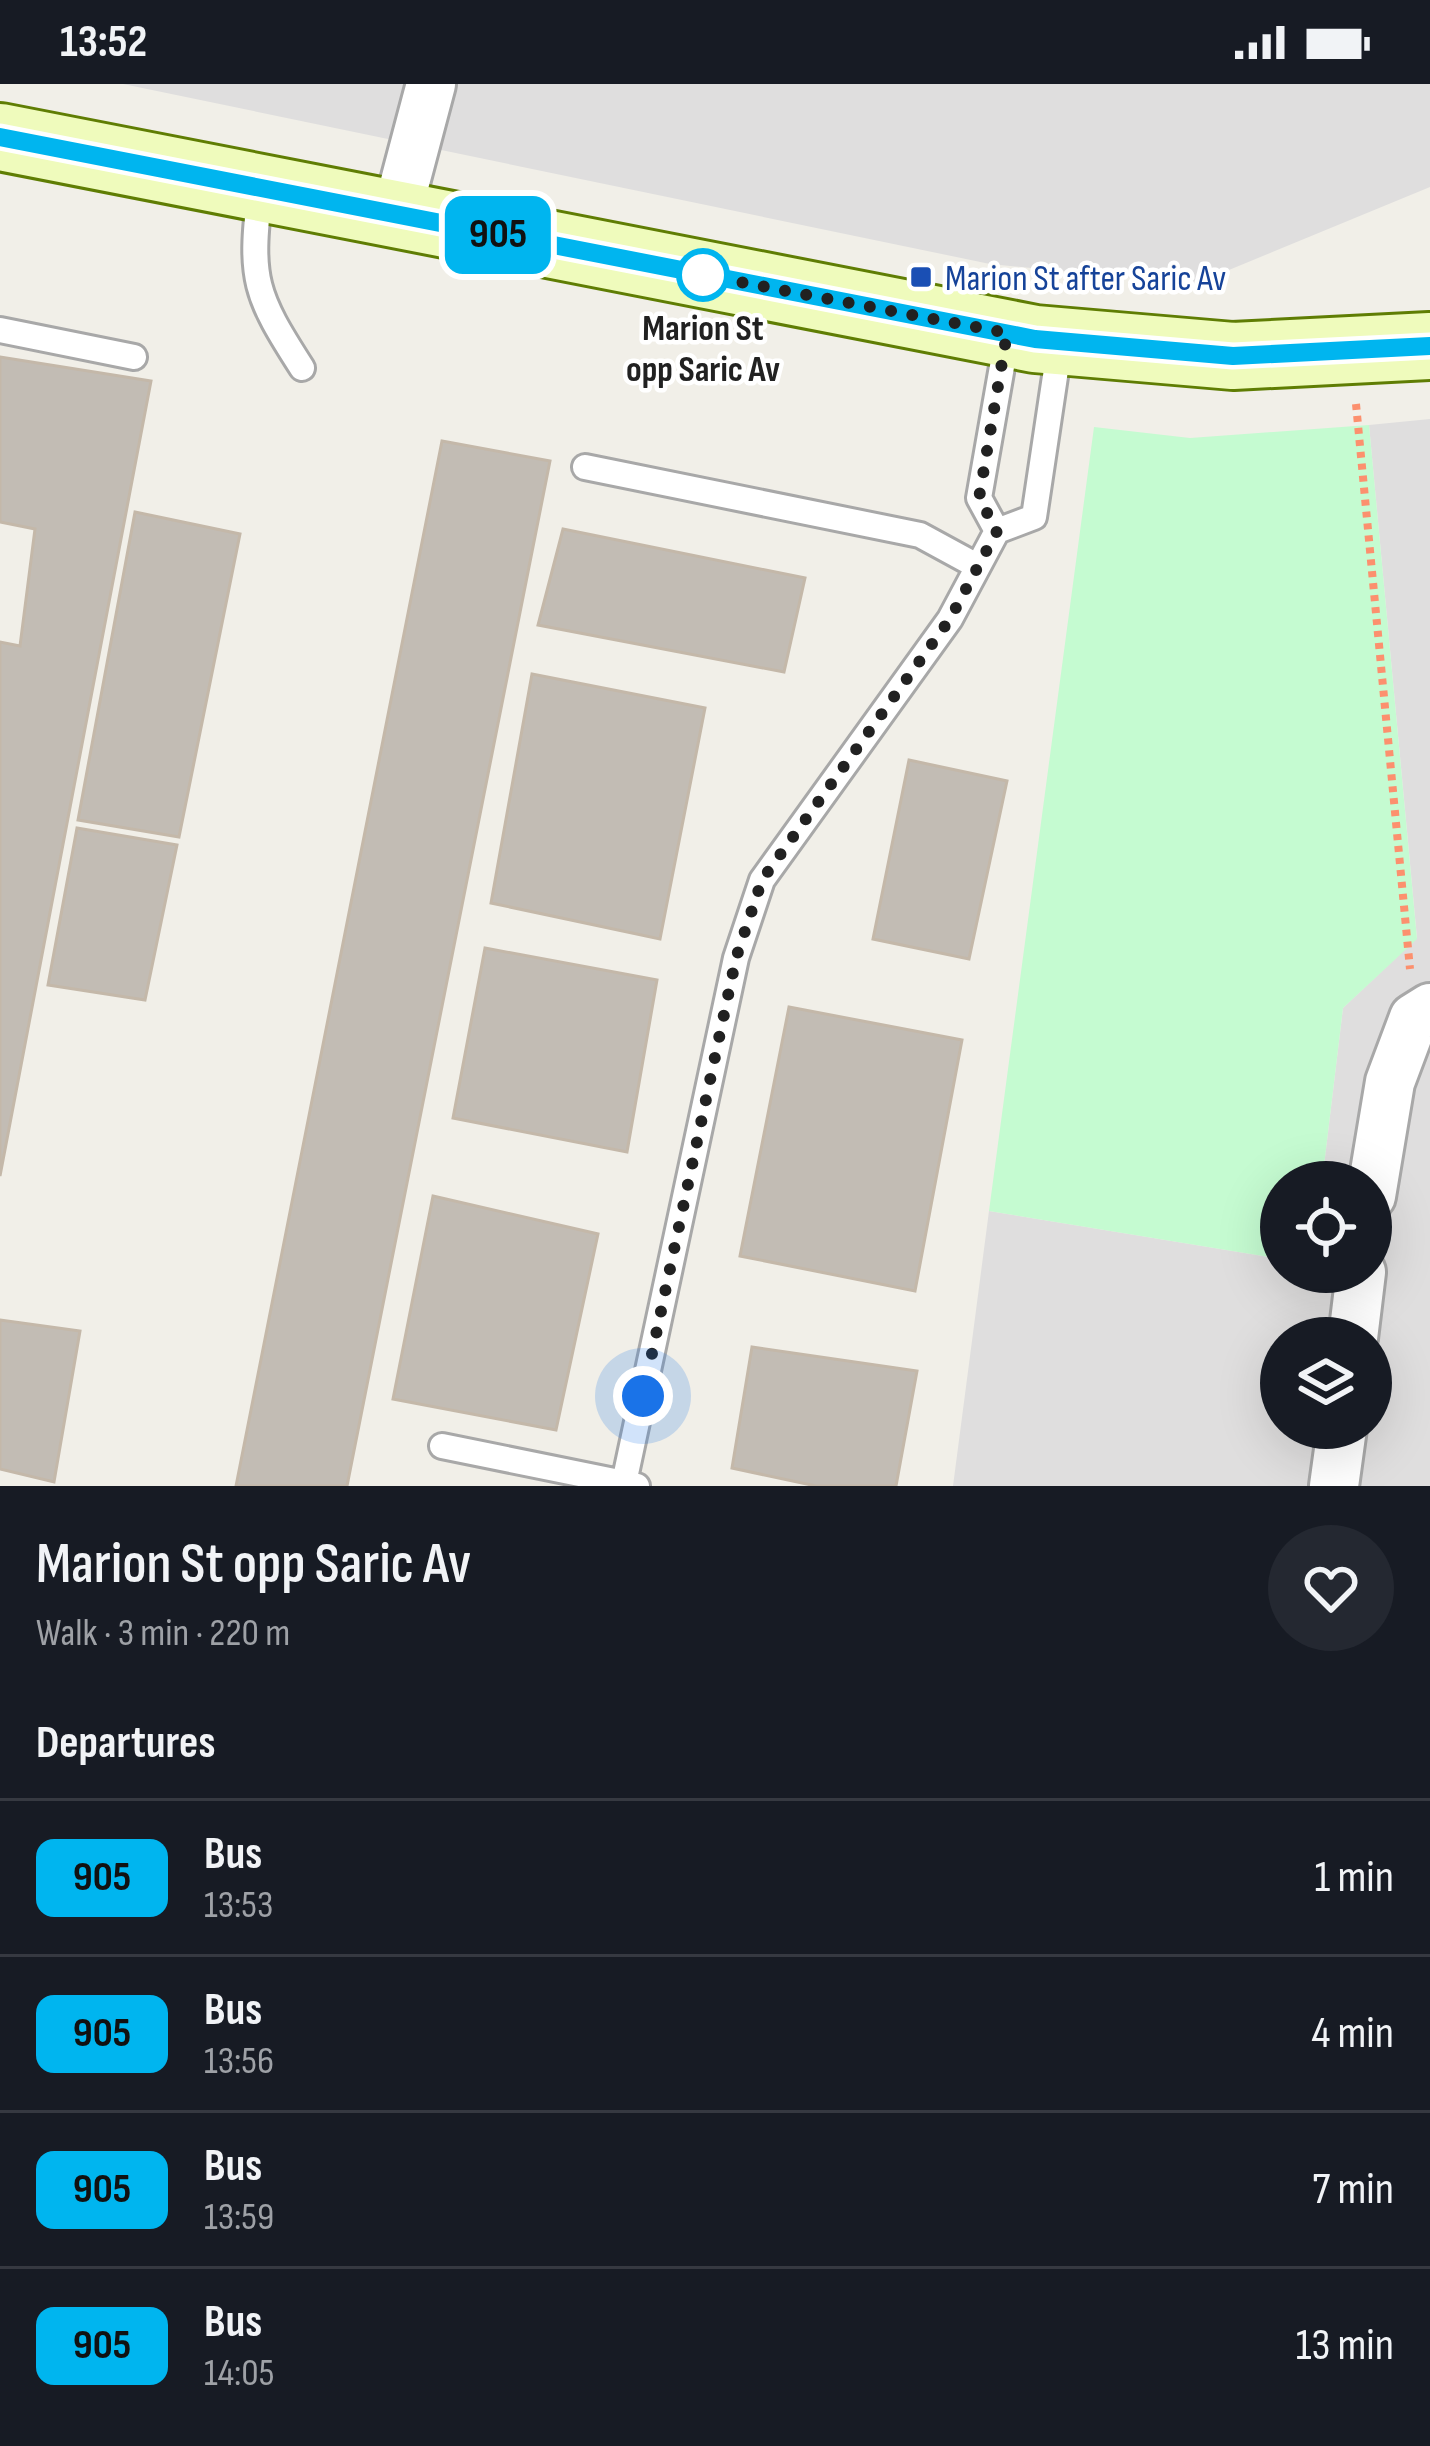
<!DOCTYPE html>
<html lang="en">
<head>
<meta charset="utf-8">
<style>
  body { margin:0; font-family:"Sofia Sans Condensed",sans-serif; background:#242831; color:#f1f3f6; height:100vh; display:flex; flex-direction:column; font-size:45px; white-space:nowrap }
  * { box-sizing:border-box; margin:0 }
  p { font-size:39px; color:#9ea1a6 }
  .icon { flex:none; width:66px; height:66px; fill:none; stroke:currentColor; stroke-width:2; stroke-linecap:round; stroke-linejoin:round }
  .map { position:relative; height:1402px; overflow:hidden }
  .drawer { display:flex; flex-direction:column; background:#171b24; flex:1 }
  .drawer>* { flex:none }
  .badge { padding:0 24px; border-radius:18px; font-size:42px; line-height:78px }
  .buttons { position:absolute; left:1260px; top:1077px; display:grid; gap:24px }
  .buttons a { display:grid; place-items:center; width:132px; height:132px; border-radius:50%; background:#171b24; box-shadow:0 12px 48px #0002; font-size:60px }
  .you { position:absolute; width:60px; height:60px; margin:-30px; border:9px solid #fff; border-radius:50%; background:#1a73e8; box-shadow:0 0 0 18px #1a73e833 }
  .map>.badge { position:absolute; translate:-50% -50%; box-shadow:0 0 0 6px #fff }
  h2 { padding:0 36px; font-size:45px; line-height:108px }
  .round { display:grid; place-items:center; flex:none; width:126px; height:126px; border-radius:63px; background:#242831 }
  .head { display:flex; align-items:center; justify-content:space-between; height:204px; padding:0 36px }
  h1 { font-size:57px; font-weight:600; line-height:90px }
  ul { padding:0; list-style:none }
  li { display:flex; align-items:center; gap:36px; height:156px; padding:0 36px; border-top:3px solid #363941 }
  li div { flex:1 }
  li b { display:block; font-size:45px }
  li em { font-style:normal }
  li .badge { min-width:132px; font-weight:700; text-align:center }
  .status { display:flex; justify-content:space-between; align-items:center; height:84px; padding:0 60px; background:#171b24; direction:ltr }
  .status svg { height:33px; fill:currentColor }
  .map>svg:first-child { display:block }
  .residential { fill:#dfdede; fill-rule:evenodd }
  .park { fill:#c5fbd1 }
  .building { fill:#c2bcb4; stroke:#c4b8a9; stroke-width:3 }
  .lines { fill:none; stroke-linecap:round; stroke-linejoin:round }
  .lane-casing { stroke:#a8a8a8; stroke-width:30 }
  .street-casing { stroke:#a8a8a8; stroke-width:54 }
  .secondary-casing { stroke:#5f7d03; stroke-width:72 }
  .path { stroke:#fc906e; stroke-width:8; stroke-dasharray:6 6; stroke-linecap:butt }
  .lane { stroke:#fff; stroke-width:24 }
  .street { stroke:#fff; stroke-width:48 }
  .secondary { stroke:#effbbc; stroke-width:66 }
  .line-casing { stroke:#fff; stroke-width:27 }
  .line { stroke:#00b5ef; stroke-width:18 }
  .walk { stroke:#212121; stroke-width:12; stroke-dasharray:0 21.6 }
  .stop-dot { fill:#fff; stroke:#00b5ef; stroke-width:6 }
  .transit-dot { fill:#1a4fb4; stroke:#fff; stroke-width:4.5 }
  .labels { text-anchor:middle; stroke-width:9; stroke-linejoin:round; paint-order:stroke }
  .transit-label { font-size:36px; fill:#164399; stroke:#fff; text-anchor:start }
  .stop-label { font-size:36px; font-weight:bold; fill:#212121; stroke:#fff }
</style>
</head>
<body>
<div class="status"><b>13:52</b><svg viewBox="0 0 49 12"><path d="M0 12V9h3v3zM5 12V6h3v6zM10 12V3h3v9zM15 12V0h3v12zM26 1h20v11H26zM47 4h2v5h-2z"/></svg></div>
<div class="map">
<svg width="1430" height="1402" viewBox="0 0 1430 1402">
  <rect width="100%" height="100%" fill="#f1efe8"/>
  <!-- residential -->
  <path class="residential" d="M123 0H1430V103L1195 200 990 180Z
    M1430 335V1402H953L989 1127 1281 1175V1188H1371V1098H1322L1343 924 1417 854 1369 341ZM1281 1254H1371V1344H1281Z"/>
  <!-- park -->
  <path class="park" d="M1369 341 1417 855 1343 924 1322 1098H1281V1175L989 1127 1094 343 1190 354Z"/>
  <!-- building -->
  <path class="building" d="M0 273 151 297 0 1092V558L20 562 35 445 0 438Z
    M442 357 550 377 347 1402H236Z
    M135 428 240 450 179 753 78 736Z
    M563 445 805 494 784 588 538 541Z
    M532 590 705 624 660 855 491 819Z
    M909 676 1007 697 969 875 873 855Z
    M77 744 177 761 145 916 48 901Z
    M485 864 657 896 627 1068 453 1034Z
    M789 923 962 956 915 1207 740 1172Z
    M433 1112 598 1150 556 1346 393 1315Z
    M0 1236 80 1247 54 1398 0 1385Z
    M752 1263 917 1287 896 1402H816L732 1384Z"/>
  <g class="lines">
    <defs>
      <path id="lane" d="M260 108C249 195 255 211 302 284
        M0 246 134 273
        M1007 254 979 414 997 447 1034 433 1060 259
        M585 383 920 451 977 482
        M442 1362 624 1399
        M637 1402 624 1399 736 874 762 796 950 535 997 447"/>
      <path id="street" d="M396 132 431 0
        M1371 1112 1390 998 1414 934 1430 924
        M1353 1254 1361 1188
        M1334 1402 1342 1344"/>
      <path id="secondary" d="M0 53 1035 255 1233 272 1430 262"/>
    </defs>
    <!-- lane casing -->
    <use href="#lane" class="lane-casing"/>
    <!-- street casing -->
    <use href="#street" class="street-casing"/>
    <!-- secondary casing -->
    <use href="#secondary" class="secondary-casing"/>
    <!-- path -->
    <path class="path" d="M1356 320 1410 885"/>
    <!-- lane -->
    <use href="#lane" class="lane"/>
    <!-- street -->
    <use href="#street" class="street"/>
    <!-- secondary -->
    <use href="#secondary" class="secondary"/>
  </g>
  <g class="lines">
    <defs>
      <path id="line" d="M0 53 1035 255 1233 272 1430 262"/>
    </defs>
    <!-- line casing -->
    <use href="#line" class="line-casing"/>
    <!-- line -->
    <use href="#line" class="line"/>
    <!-- walk -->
    <path class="walk" d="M643 1312 736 874 762 796 950 535 997 447 979 414 1007 249 703 191"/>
  </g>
  <!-- markers -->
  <circle class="stop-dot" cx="703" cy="191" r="24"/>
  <rect class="transit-dot" x="909" y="181" width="24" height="24" rx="6"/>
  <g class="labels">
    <!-- transit labels -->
    <g class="transit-label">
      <text x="945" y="206">Marion St after Saric Av</text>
    </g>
    <!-- stop labels -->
    <g class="stop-label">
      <text x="703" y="256">Marion St<tspan x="703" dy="41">opp Saric Av</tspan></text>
    </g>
  </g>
</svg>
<div class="buttons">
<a><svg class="icon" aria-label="locate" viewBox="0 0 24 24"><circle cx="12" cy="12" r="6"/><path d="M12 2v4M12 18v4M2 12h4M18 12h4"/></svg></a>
<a><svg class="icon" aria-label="layers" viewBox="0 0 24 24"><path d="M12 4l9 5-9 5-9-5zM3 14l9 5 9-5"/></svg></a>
</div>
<div class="you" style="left:643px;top:1312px"></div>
<b class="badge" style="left:498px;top:151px;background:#00b5ef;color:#111">905</b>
</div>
<section class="drawer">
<div class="head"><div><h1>Marion St opp Saric Av</h1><p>Walk · 3 min · 220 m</p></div><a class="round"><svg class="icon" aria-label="heart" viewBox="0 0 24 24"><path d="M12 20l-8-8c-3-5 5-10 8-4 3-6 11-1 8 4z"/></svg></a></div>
<h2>Departures</h2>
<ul>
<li><span class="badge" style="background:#00b5ef;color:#111">905</span><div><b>Bus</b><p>13:53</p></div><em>1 min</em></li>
<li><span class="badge" style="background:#00b5ef;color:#111">905</span><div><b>Bus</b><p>13:56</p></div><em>4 min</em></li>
<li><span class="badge" style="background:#00b5ef;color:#111">905</span><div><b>Bus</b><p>13:59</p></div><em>7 min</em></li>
<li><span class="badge" style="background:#00b5ef;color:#111">905</span><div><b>Bus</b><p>14:05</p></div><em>13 min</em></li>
</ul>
</section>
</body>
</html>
